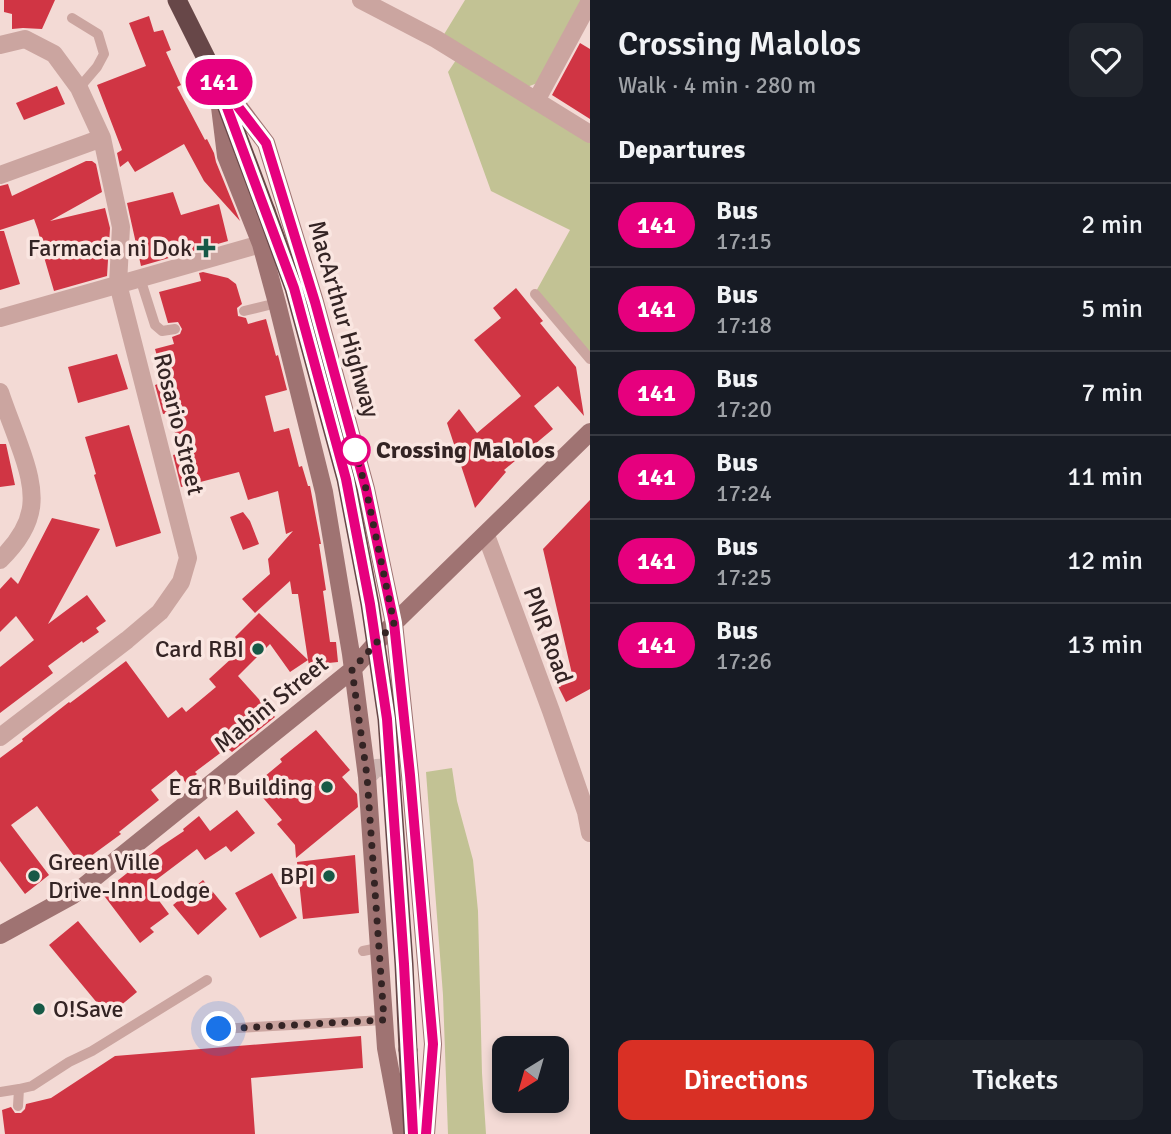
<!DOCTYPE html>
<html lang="en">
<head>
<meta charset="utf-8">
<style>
  body { margin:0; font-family:Signika,sans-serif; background:#20242c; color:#f1f3f6; height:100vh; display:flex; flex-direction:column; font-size:26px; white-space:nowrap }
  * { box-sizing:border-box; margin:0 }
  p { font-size:23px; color:#9ea1a6 }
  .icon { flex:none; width:38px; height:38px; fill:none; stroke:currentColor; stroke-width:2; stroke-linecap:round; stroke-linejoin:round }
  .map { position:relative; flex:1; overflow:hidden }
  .details { display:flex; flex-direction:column; background:#171b24; width:581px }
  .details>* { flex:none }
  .badge { padding:0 14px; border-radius:23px; font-size:24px; line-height:46px }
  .needle { width:46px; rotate:217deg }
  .controls { position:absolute; left:492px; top:1036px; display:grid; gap:14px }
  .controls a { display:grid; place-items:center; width:77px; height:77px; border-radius:14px; background:#171b24; box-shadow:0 4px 10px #0003; font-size:35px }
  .you { position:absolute; width:35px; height:35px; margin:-18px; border:5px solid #fff; border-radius:50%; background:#1a73e8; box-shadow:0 0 0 10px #1a73e833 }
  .map>.badge { position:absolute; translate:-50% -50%; box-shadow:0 0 0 4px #fff }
  h2 { padding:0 28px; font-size:26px; line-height:63px }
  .round { display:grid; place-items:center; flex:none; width:74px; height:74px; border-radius:14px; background:#20242c }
  .summary { display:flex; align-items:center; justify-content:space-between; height:119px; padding:0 28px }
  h1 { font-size:33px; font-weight:600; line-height:52px }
  .cta { display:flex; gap:14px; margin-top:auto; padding:14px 28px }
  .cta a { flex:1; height:80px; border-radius:14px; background:#d93025; color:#fff; font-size:28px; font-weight:600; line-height:80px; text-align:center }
  .cta a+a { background:#20242c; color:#f1f3f6 }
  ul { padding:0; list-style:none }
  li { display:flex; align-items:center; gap:21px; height:84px; padding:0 28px; border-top:2px solid #363941 }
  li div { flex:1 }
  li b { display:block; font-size:26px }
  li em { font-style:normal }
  li .badge { min-width:77px; font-weight:700; text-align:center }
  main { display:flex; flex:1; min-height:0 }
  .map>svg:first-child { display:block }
  .green { fill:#c2c294 }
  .building { fill:#d03544 }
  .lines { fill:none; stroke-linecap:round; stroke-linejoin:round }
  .secondary-tunnel { stroke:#cdb6b2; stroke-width:18; stroke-dasharray:18 9; stroke-linecap:butt }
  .service { stroke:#cba5a0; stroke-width:10 }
  .minor { stroke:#cba5a0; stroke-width:18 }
  .secondary { stroke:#9f7372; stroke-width:18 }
  .trunk { stroke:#674748; stroke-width:19 }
  .trunk-bridge { stroke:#674748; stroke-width:19 }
  .line-casing { stroke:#fff; stroke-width:16 }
  .line { stroke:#e6007e; stroke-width:10 }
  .walk { stroke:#342424; stroke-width:7; stroke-dasharray:0 12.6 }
  .poi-dot { fill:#175946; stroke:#fae6e1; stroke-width:2.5 }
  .stop-dot { fill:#fff; stroke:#e6007e; stroke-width:3.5 }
  .labels { text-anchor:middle; stroke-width:7; stroke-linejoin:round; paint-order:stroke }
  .poi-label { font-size:24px; fill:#342424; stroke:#fae6e1; text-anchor:end }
  .street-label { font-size:24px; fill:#342424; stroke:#fae6e1 }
  .stop-label { font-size:24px; font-weight:bold; fill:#342424; stroke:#fae6e1; text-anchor:start }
</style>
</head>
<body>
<main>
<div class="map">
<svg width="590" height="1134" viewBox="0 0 590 1134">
  <rect width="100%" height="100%" fill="#f3dad5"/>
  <!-- green -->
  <path class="green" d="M465 0H584L540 82 527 87 443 36Z
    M460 54 590 138V355L534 295 570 230 491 191 448 72Z
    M452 768 457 801 473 860 478 911 482 1073 486 1134H448L443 995 426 772Z"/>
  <!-- building -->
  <path class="building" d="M4 0H55L42 29 23 28 12 29V14L4 12Z
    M149 16 154 32 163 30 171 50 166 52 181 85 177 87 205 140 207 139 214 153 216 162 240 221 204 181 184 144 135 172 128 161 120 167 117 153 122 150 97 85 146 66 129 23Z
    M580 43 590 49V119L552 95Z
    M57 86 65 104 24 120 16 103Z
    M86 161H92L96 164 102 192 50 221 105 208 110 228 107 276 54 291 44 257 38 230 34 219 0 230V186L8 184 12 196Z
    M173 192 181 215 219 204 228 241 141 266 127 203Z
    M0 231H4L20 284 0 290Z
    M203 272 228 278 236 284 242 304 237 308 238 316 246 318 248 324 266 319 276 356 278 355 287 390 265 396 274 432 289 428 299 467 302 466 308 486H310L321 544H319L326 590 323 591 330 642H336L338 662 309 665 308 660 290 672 270 644 238 676 275 717 232 752 227 748 195 772 197 774 186 783 176 770 151 790 159 800 119 832 121 834 80 864 37 806 11 825 49 875 25 894 0 861V758L23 741 22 739 69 702 70 703 126 661 168 718 182 707 186 712 216 687 209 679 244 647 235 637 259 613 308 660 298 594H292L290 581 255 613 242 599 270 574 268 559 293 531 286 534 278 491 248 500 239 472 181 487 173 455 181 453 169 413 163 414 155 385 164 382 155 349 174 344 172 337 180 334 182 329 178 322 168 323 159 292 201 281 199 273Z
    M516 288 543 321 540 323 576 367 584 416 558 386 534 406 553 429 504 470 506 472 475 508 447 423 459 409 477 433 521 396 474 340 501 318 493 308Z
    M117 354 128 389 78 403 68 367Z
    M129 425 161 533 116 547 94 475 96 474 85 437Z
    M0 444H6L15 485 0 487Z
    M590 500V689L566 702 556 682 572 674 543 549Z
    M243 512 250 521 259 544 243 550 230 517Z
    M52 518 100 529 48 624 87 595 106 621 96 628 99 632 83 643 82 641 48 666 53 673 0 713V667L34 640 16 616 0 632V589L11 577 18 584Z
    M316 730 350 770 342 777 357 794 358 807 296 858 295 845 277 824 282 820 253 786 282 762 280 759Z
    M237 810 255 833 231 852 226 846 205 860 197 849 148 886 169 914 150 928 154 932 140 943 102 893 160 847 184 831 183 829 199 816 210 831Z
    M355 855 359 913 303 919 297 862Z
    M272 873 297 918 260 938 235 893Z
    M203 880 227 909 198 935 173 905Z
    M78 921 137 992 108 1016 49 945Z
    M361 1036 363 1068 251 1078 255 1134H5L2 1110 11 1107 15 1113H21L25 1109 26 1104 51 1098 115 1056Z"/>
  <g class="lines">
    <!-- secondary-tunnel -->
    <path class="secondary-tunnel" d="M367 777 376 768 392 767 410 775"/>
    <!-- service -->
    <path class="service" d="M72 18 98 34 104 54 97 67 79 88
      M140 278 155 325 162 331 175 329
      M535 294 590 359
      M244 311 277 303
      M363 951 378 948
      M219 1029 384 1020
      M0 1092 19 1089
      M18 1106 19 1089 32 1086 69 1062 92 1051 207 980"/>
    <!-- minor -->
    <path class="minor" d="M361 0 436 39 590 134
      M0 45 25 39 54 54 79 88 102 138 121 227 118 284 188 558 181 582 160 612 127 640 0 737
      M536 101 590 1
      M0 175 102 138
      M0 318 261 244
      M0 392C6 410 13 427 19 444 37 493 40 521 0 560
      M486 535 551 711 586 812 590 833"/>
    <!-- secondary -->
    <path class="secondary" d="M223 86 266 143 315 302 366 489 394 623 410 775 433 1044 426 1134
      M219 99 226 156 261 244 277 303 324 492 351 654 367 777 386 1048 402 1134
      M0 935 73 895 352 670 394 623 590 432"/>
    <!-- trunk -->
    <path class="trunk" d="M177 0 216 78 266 211
      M408 1050 413 1134"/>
    <!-- trunk-bridge -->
    <path class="trunk-bridge" d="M266 211 294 288 346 479 370 604 387 719 404 964 408 1050"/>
  </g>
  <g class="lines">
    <defs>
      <path id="line" d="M413 1134 404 964 387 719 370 604 346 479 294 288 216 78 266 143 315 302 366 489 394 623 410 775 433 1044 426 1134"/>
    </defs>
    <!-- line casing -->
    <use href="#line" class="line-casing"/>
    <!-- line -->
    <use href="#line" class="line"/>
    <!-- walk -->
    <path class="walk" d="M219 1029 384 1020 367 776 352 670 394 623 366 489 355 450"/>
  </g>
  <!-- markers -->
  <g class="poi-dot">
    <path d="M202.5 237.5h7v7h7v7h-7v7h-7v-7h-7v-7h7z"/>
    <circle cx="258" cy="649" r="7"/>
    <circle cx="327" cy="787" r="7"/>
    <circle cx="34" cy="876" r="7"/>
    <circle cx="329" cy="876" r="7"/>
    <circle cx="39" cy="1009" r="7"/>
  </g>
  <circle class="stop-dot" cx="355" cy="450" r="14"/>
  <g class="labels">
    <!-- poi labels -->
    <g class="poi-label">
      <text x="192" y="256">Farmacia ni Dok</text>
      <text x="244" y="657">Card RBI</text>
      <text x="313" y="795">E &amp; R Building</text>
      <text x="48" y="870" text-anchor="start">Green Ville<tspan x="48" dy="28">Drive-Inn Lodge</tspan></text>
      <text x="315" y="884">BPI</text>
      <text x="53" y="1017" text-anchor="start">O!Save</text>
    </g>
    <!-- street labels -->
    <g class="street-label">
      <text transform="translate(344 319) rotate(74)" y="8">MacArthur Highway</text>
      <text transform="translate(179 424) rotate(76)" y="8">Rosario Street</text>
      <text transform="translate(548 635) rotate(70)" y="8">PNR Road</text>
      <text transform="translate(271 704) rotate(-39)" y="8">Mabini Street</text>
    </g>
    <!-- stop labels -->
    <g class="stop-label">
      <text x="376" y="458">Crossing Malolos</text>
    </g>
  </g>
</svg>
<div class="controls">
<a><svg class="needle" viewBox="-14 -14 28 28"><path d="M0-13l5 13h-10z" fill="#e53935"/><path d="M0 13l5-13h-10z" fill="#9ea1a6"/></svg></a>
</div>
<div class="you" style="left:219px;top:1029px"></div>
<b class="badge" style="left:219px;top:82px;background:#e6007e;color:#fff">141</b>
</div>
<section class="details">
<div class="summary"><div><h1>Crossing Malolos</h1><p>Walk · 4 min · 280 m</p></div><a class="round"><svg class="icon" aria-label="heart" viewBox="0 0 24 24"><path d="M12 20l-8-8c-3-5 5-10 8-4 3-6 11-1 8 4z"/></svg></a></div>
<h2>Departures</h2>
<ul>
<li><span class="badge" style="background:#e6007e;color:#fff">141</span><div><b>Bus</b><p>17:15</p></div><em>2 min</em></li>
<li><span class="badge" style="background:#e6007e;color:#fff">141</span><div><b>Bus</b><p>17:18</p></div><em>5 min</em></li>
<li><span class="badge" style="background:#e6007e;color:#fff">141</span><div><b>Bus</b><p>17:20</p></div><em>7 min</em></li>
<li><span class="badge" style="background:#e6007e;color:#fff">141</span><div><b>Bus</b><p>17:24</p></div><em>11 min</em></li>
<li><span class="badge" style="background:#e6007e;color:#fff">141</span><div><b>Bus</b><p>17:25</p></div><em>12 min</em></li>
<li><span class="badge" style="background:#e6007e;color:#fff">141</span><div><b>Bus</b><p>17:26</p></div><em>13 min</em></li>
</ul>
<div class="cta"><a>Directions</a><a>Tickets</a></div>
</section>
</main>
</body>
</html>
